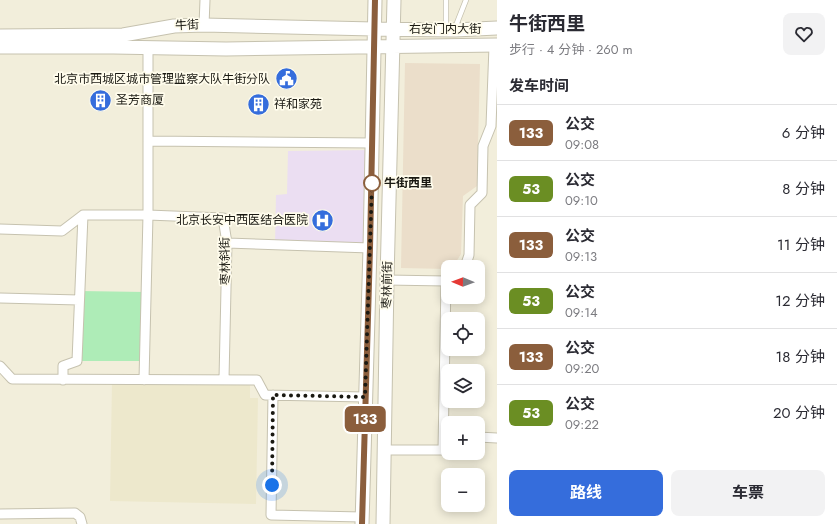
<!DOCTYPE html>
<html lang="zh">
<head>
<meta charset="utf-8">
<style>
  body { margin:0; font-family:Jost,"Noto Sans SC",sans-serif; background:#f2f2f3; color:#2b2b33; height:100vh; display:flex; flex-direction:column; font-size:15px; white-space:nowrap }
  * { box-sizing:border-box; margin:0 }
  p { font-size:13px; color:#7c7c81 }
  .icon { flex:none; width:22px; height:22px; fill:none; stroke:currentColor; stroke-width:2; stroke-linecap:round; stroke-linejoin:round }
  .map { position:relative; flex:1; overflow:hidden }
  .drawer { display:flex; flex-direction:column; background:#fff; width:340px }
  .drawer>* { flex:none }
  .badge { padding:0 8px; border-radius:6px; font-size:14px; line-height:26px }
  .needle { width:26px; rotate:271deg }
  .tools { position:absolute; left:441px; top:260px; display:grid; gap:8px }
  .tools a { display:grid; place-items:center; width:44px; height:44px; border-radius:8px; background:#fff; box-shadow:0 2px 10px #0003; font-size:20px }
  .you { position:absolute; width:20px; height:20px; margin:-10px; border:3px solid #fff; border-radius:50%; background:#1a73e8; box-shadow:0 0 0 6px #1a73e833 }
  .map>.badge { position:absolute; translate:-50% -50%; box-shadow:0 0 0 2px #fff }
  h2 { padding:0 12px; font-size:15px; line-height:36px }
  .round { display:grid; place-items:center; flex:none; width:42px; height:42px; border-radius:8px; background:#f2f2f3 }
  .head { display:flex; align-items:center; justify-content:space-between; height:68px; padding:0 12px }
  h1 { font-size:19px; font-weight:700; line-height:30px }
  .cta { display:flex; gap:8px; margin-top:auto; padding:8px 12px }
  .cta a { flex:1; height:46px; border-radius:8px; background:#356ddc; color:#fff; font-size:16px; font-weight:700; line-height:46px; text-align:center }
  .cta a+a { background:#f2f2f3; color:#2b2b33 }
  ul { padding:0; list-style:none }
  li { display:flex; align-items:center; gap:12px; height:56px; padding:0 12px; border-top:1px solid #e1e1e2 }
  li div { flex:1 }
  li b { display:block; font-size:15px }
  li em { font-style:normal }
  li .badge { min-width:44px; font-weight:700; text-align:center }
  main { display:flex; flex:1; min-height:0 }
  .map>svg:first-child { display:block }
  .commercial { fill:#ebdeca }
  .built { fill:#ede8cc }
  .medical { fill:#ebdef2 }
  .green { fill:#aeecb7 }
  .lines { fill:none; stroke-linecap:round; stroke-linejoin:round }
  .lane-casing { stroke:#c6c2af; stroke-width:6 }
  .street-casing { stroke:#c6c2af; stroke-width:11 }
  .secondary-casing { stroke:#c6c2af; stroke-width:15 }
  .lane { stroke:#fff; stroke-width:4.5 }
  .street { stroke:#fff; stroke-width:9 }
  .secondary { stroke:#fff; stroke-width:13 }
  .line-casing { stroke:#fff; stroke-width:9 }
  .line { stroke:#8b5e3c; stroke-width:6 }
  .walk { stroke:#1a1912; stroke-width:4; stroke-dasharray:0 7.2 }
  .stop-dot { fill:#fff; stroke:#8b5e3c; stroke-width:2 }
  .labels { text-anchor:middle; stroke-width:3.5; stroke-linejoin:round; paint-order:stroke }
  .street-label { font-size:12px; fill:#1a1912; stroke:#fffcec }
  .poi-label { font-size:12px; fill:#1a1912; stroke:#fffcec; text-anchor:end }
  .stop-label { font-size:12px; font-weight:bold; fill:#1a1912; stroke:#fffcec; text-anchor:start }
</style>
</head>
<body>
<main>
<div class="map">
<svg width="497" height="524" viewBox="0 0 497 524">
  <rect width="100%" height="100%" fill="#f2eedb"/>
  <!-- commercial -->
  <path class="commercial" d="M405 63 480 64 477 186 463 196 461 254 453 267H448V269L401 268Z"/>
  <!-- built -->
  <path class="built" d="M112 382 250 385V398H258L256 504 110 501Z"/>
  <!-- medical -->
  <path class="medical" d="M372 150 370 248 275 245 276 195 287 194 288 151Z"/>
  <!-- green -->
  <path class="green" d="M79 291 146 292 145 361H77Z"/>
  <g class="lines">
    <defs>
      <path id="lane" d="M446 28V0
        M455 28 466 0"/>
      <path id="street" d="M204 25 205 0
        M148 141 372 143
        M0 229 62 231 83 215H148V47
        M227 243 370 248
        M465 267 469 255 470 205 482 193 483 146 491 126 494 46
        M387 280 446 281
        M0 298 79 300
        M0 366 12 379 257 380 265 395 365 397
        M63 380V366L77 361 83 215
        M144 380 148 215 223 218 227 243 224 379
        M273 395 271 515 362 517
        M478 437 497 438
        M385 450H448
        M443 450 446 281H448
        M0 514 75 513 80 517 82 524"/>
      <path id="secondary" d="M0 36 123 35 174 26 204 25 374 29 455 30 497 28
        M0 47H113L226 49 497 45
        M362 524 370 248 375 0
        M383 524 387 280 394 0"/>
    </defs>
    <!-- lane casing -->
    <use href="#lane" class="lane-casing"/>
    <!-- street casing -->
    <use href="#street" class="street-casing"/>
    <!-- secondary casing -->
    <use href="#secondary" class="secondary-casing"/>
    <!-- lane -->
    <use href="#lane" class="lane"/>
    <!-- street -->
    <use href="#street" class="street"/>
    <!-- secondary -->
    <use href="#secondary" class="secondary"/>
  </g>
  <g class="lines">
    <defs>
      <path id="line" d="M362 524 370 248 375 0"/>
    </defs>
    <!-- line casing -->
    <use href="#line" class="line-casing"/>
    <!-- line -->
    <use href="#line" class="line"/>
    <!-- walk -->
    <path class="walk" d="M272 485 273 395 365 397 372 183"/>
  </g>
  <!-- icons -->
  <defs>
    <symbol id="civic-disc" viewBox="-11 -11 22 22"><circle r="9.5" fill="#356ddc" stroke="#fffcec"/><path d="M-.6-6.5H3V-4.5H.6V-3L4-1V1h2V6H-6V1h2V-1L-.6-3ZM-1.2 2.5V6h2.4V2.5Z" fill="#fff"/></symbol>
    <symbol id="building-disc" viewBox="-11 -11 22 22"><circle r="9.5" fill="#356ddc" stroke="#fffcec"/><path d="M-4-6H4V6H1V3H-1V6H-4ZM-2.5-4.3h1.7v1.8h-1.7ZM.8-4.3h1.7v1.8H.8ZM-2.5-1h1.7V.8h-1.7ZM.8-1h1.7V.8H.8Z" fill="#fff"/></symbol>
    <symbol id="hospital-disc" viewBox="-11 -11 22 22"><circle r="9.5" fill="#356ddc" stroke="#fffcec"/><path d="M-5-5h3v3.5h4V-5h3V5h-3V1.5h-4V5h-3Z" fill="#fff"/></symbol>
  </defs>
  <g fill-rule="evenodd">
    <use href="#civic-disc" x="274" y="66" width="25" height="25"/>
    <use href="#building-disc" x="88" y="88" width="25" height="25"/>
    <use href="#building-disc" x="246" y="92" width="25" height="25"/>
    <use href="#hospital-disc" x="310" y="208" width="25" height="25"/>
  </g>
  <!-- markers -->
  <circle class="stop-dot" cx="372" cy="183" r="8"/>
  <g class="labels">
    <!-- street labels -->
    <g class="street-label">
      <text transform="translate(187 25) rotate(-3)" y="4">牛街</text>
      <text x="445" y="33">右安门内大街</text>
      <text transform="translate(225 261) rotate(-91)" y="4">枣林斜街</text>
      <text transform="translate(387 285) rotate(-89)" y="4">枣林前街</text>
    </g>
    <!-- poi labels -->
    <g class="poi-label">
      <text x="270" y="83">北京市西城区城市管理监察大队牛街分队</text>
      <text x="116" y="104" text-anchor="start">圣芳商厦</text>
      <text x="274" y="108" text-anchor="start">祥和家苑</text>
      <text x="308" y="224">北京长安中西医结合医院</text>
    </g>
    <!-- stop labels -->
    <g class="stop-label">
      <text x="384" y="187">牛街西里</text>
    </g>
  </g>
</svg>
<div class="tools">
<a><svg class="needle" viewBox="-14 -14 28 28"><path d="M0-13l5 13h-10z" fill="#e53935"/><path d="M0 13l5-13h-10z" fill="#7c7c81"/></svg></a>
<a><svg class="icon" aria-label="locate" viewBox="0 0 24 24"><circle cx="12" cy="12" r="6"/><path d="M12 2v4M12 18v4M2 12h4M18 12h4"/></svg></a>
<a><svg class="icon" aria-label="layers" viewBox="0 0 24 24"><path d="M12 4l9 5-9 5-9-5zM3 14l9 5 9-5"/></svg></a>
<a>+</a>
<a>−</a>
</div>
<div class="you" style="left:272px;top:485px"></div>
<b class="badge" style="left:365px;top:419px;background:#8b5e3c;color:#fff">133</b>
</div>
<section class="drawer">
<div class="head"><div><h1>牛街西里</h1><p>步行 · 4 分钟 · 260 m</p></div><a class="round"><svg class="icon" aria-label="heart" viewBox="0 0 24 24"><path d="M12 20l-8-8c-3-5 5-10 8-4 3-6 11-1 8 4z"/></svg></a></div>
<h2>发车时间</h2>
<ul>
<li><span class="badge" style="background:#8b5e3c;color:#fff">133</span><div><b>公交</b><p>09:08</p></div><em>6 分钟</em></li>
<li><span class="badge" style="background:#6b8e23;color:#fff">53</span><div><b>公交</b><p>09:10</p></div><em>8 分钟</em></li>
<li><span class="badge" style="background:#8b5e3c;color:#fff">133</span><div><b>公交</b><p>09:13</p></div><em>11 分钟</em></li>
<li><span class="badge" style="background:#6b8e23;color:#fff">53</span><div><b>公交</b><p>09:14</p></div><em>12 分钟</em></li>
<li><span class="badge" style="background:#8b5e3c;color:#fff">133</span><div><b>公交</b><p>09:20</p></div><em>18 分钟</em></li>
<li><span class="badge" style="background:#6b8e23;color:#fff">53</span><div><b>公交</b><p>09:22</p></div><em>20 分钟</em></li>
</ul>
<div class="cta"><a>路线</a><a>车票</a></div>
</section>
</main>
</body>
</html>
